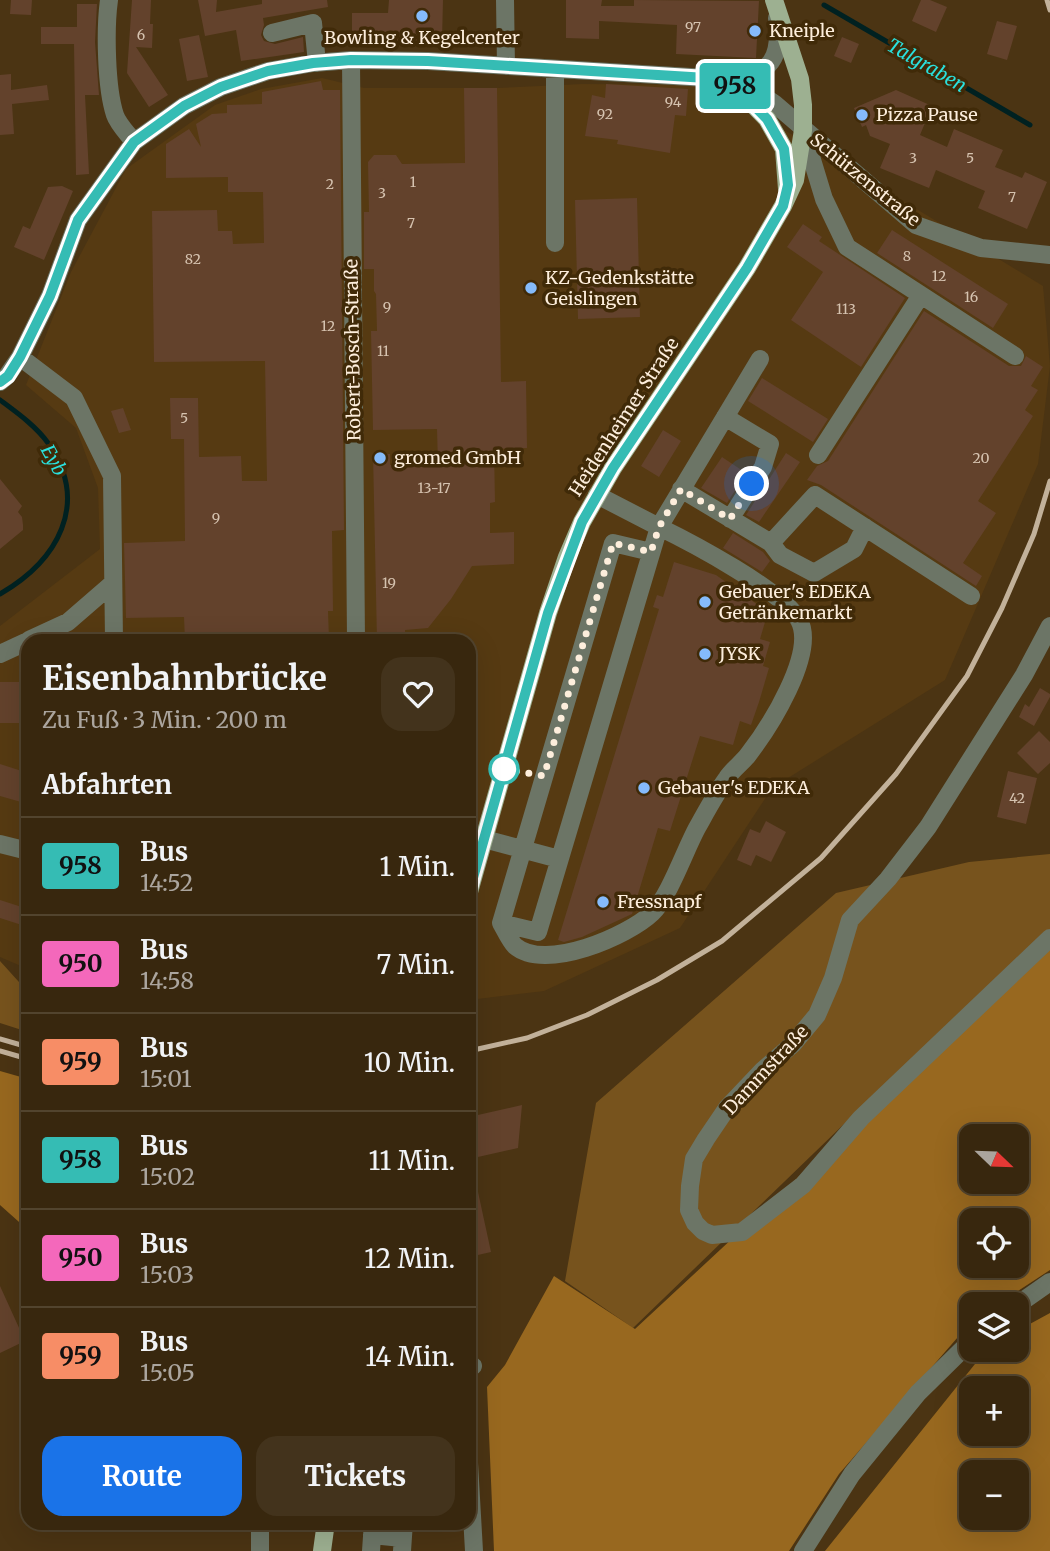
<!DOCTYPE html>
<html lang="de">
<head>
<meta charset="utf-8">
<style>
  body { margin:0; font-family:Merriweather,serif; background:#43331c; color:#f1f3f6; height:100vh; display:flex; flex-direction:column; font-size:26px; white-space:nowrap }
  * { box-sizing:border-box; margin:0 }
  p { font-size:23px; color:#aba59e }
  .icon { flex:none; width:38px; height:38px; fill:none; stroke:currentColor; stroke-width:2; stroke-linecap:round; stroke-linejoin:round }
  .map { position:relative; flex:1; overflow:hidden }
  .drawer { position:absolute; left:21px; top:634px; width:455px; height:896px; display:flex; flex-direction:column; background:#38270e; border-radius:21px; box-shadow:0 7px 28px #0002,0 0 0 2px #52442e }
  .drawer>* { flex:none }
  .badge { padding:0 14px; border-radius:5px; font-size:24px; line-height:46px }
  .needle { width:46px; rotate:113deg }
  .controls { position:absolute; left:959px; top:1124px; display:grid; gap:14px }
  .controls a { display:grid; place-items:center; width:70px; height:70px; border-radius:14px; background:#38270e; box-shadow:0 7px 28px #0002,0 0 0 2px #52442e; font-size:35px }
  .you { position:absolute; width:35px; height:35px; margin:-18px; border:5px solid #fff; border-radius:50%; background:#1a73e8; box-shadow:0 0 0 10px #1a73e833 }
  .map>.badge { position:absolute; translate:-50% -50%; box-shadow:0 0 0 4px #fff }
  h2 { padding:0 21px; font-size:26px; line-height:63px }
  .round { display:grid; place-items:center; flex:none; width:74px; height:74px; border-radius:21px; background:#43331c }
  .head { display:flex; align-items:center; justify-content:space-between; height:119px; padding:0 21px }
  h1 { font-size:33px; font-weight:700; line-height:52px }
  .button { display:flex; gap:14px; margin-top:auto; padding:14px 21px }
  .button a { flex:1; height:80px; border-radius:21px; background:#1a73e8; color:#fff; font-size:28px; font-weight:700; line-height:80px; text-align:center }
  .button a+a { background:#43331c; color:#f1f3f6 }
  ul { padding:0; list-style:none }
  li { display:flex; align-items:center; gap:21px; height:98px; padding:0 21px; border-top:2px solid #52442e }
  li div { flex:1 }
  li b { display:block; font-size:26px }
  li em { font-style:normal }
  li .badge { min-width:77px; font-weight:700; text-align:center }
  .map>svg:first-child { display:block }
  .built { fill:#563a12 }
  .green { fill:#77531d }
  .forest { fill:#98681f; fill-rule:evenodd }
  .lines { fill:none; stroke-linecap:round; stroke-linejoin:round }
  .stream { stroke:#002121; stroke-width:5 }
  .building { fill:#63422c }
  .minor { stroke:#6c7566; stroke-width:18 }
  .major { stroke:#9db091; stroke-width:18 }
  .rail { stroke:#c2b19a; stroke-width:5 }
  .line-casing { stroke:#fff; stroke-width:16 }
  .line { stroke:#35bcb4; stroke-width:10 }
  .walk { stroke:#fdeedc; stroke-width:7; stroke-dasharray:0 12.6 }
  .poi-dot { fill:#85bbfb; stroke:#402a08; stroke-width:2.5 }
  .stop-dot { fill:#fff; stroke:#35bcb4; stroke-width:3.5 }
  .labels { text-anchor:middle; stroke-width:7; stroke-linejoin:round; paint-order:stroke }
  .number-label { font-size:14px; fill:#d6c3b0 }
  .poi-label { font-size:18px; fill:#fdeedc; stroke:#402a08; text-anchor:start }
  .street-label { font-size:18px; fill:#fdeedc; stroke:#402a08 }
  .water-label { font-size:19px; font-style:italic; fill:#2ae0dd; stroke:#402a08 }
</style>
</head>
<body>
<div class="map">
<svg width="1050" height="1551" viewBox="0 0 1050 1551">
  <rect width="100%" height="100%" fill="#4b3413"/>
  <!-- built -->
  <path class="built" d="M322 78 364 88H497L583 84 702 85 813 146 1043 286 1050 366 1038 464 945 680 772 788 680 928 544 991 469 1000V640H28V969L0 957V626L100 549 98 488 76 428 26 385 71 272 126 169 215 105 261 89Z"/>
  <!-- green -->
  <path class="green" d="M1050 854V938L844 1124 633 1328 565 1281 596 1103 836 893 969 862Z
    M0 961 28 992V1032L0 1023Z"/>
  <!-- forest -->
  <path class="forest" d="M1050 943V1270L998 1304H971V1322L839 1474 789 1551H494L487 1387 505 1365 554 1276 635 1329ZM971 1136H1017V1181H971ZM971 1220H1017V1265H971Z
    M0 1071 28 1079V1230L0 1205Z
    M1050 1313V1551H825L987 1349H1017V1331ZM971 1388H1017V1433H971ZM971 1472H1017V1517H971Z"/>
  <g class="lines">
    <!-- stream -->
    <path class="stream" d="M824 5 1030 125
      M0 400C16 412 36 426 48 443 91 504 57 561 0 594"/>
  </g>
  <!-- building -->
  <path class="building" d="M11 0H32L31 15 10 14Z
    M132 0H151L150 24H153L152 48 136 47 168 95 149 107 127 73Z
    M198 0H217L216 12 262 4V0H327L328 7 263 18 264 25 261 35 264 41 275 44 303 37 304 52 241 61 236 30 205 36Z
    M389 0H443L442 40 352 41V13H388Z
    M566 0H602L601 6H634V0L759 1 756 58 676 54 677 25 599 21V39L566 38Z
    M921 0H930L947 7 936 32 912 21Z
    M77 4H97L95 42 99 95H85L89 174 76 175 74 44H41V27H77Z
    M997 21 1017 26 1007 60 987 54Z
    M199 35 208 77 187 81 179 39Z
    M842 37 859 44 851 63 834 56Z
    M11 74V90L47 85 49 100 12 104 14 134 0 135V75Z
    M321 81 323 90H340L344 530 332 531 333 611H328L329 640H185L184 617 126 618 124 543 185 541 184 439H171L170 398H198L199 457 241 456 242 481H267L265 361 154 362 152 211 217 210 218 231H232L233 244 264 243 263 192H228V177L166 178V144L189 129 201 147 196 124 212 114 227 113V105L262 104V92Z
    M606 84 688 89 686 116 675 115 670 153 617 144 618 140 585 136 592 95 605 98Z
    M464 88H497L501 382 526 381 527 448 494 449 495 502 490 503V533L514 532V564L472 566 451 599 428 628 405 630V640H377L373 454H390V465L438 464 437 429 373 430 371 331H377L376 294 374 291V269H364V212H369L368 162 374 155H396L402 164 465 163Z
    M896 90 932 106 920 135 947 147 954 129 1003 150 995 167 1022 178 1025 172 1047 182 1027 229 978 208 985 191 936 170 929 188 880 168 890 144 870 136 866 125 862 127 854 108Z
    M62 186 73 191 44 260 14 247 23 226 30 229 48 187Z
    M637 198 640 317 578 319 575 200Z
    M803 224 822 237 819 241 905 298 861 367 791 320 823 272 787 247Z
    M892 230 1008 304 993 328 877 253Z
    M924 311 1009 366H1021L1026 356 1043 367 1031 386 1038 390 1025 410 1033 416 978 501 996 513 963 563 982 576 976 586 821 485 807 480 817 466 828 461Z
    M762 378 828 419 813 442 748 401Z
    M123 408 131 430 119 433 111 411Z
    M663 430 681 441 659 477 641 466Z
    M786 453 800 462 759 522 746 515Z
    M722 457 746 473 727 503 701 488Z
    M0 479 22 506 18 512 22 517 23 525V530L0 549Z
    M733 533 763 552 770 561 762 572 723 548Z
    M674 562 716 575 768 612 760 639 770 642 763 666 769 668 759 702 751 725 740 721 733 745 700 736 670 831 658 828 632 914 582 937 564 942 558 940 659 609 653 607 657 595 663 597Z
    M0 682H28V723H0Z
    M1040 688 1050 694V697L1034 726 1019 717 1025 704 1029 707Z
    M1039 731 1050 742V763L1038 774 1017 753Z
    M0 764 28 773V804L0 796Z
    M1008 771 1037 778 1026 824 997 817Z
    M766 821 786 832 771 862 756 855 751 866 737 860 750 829 760 833Z
    M0 900 28 909V927L0 918Z
    M522 1105 518 1148 469 1159V1117Z
    M469 1178H475L491 1252 469 1257Z
    M0 1286 25 1341 0 1353Z"/>
  <g class="lines">
    <!-- minor -->
    <path class="minor" d="M109 0C105 29 106 88 115 115 118 124 128 134 134 142
      M505 0 506 66
      M272 33 313 23 317 63
      M351 60 356 640
      M732 83C771 71 782 60 777 18
      M803 130 824 199 847 247 1015 356
      M555 243V69
      M20 357 74 398 112 476 114 640
      M0 382 7 376 20 357 50 296 78 220 134 142 184 106 221 87 268 71 313 63 351 60 428 61 707 78C732 83 753 88 775 104L916 225 981 248 1050 255
      M725 417 770 444 763 467 730 519
      M818 455 921 295
      M681 489 771 543 780 555 814 573 854 549 865 527
      M597 495 659 527 538 932 501 923 613 543 651 552
      M771 543 815 495 971 596
      M1050 626 1024 675 928 827 888 879 850 920 833 978 817 1015 793 1044 763 1070 727 1108 706 1139 694 1159 690 1186 689 1210 695 1223 703 1231 712 1235 742 1232 803 1185 861 1118 1050 938
      M29 640 68 622 113 583
      M0 654 28 641
      M469 835 559 859
      M0 844 28 851
      M501 923C505 930 510 941 515 946 545 972 628 936 652 913 669 897 685 850 697 828 706 812 716 793 727 778 733 769 742 763 748 755 769 728 817 653 799 620 783 591 690 542 659 527L760 359
      M1017 1305 1050 1282
      M469 1367 473 1366
      M469 1463 474 1551
      M372 1535 402 1538
      M260 1551V1522
      M371 1551 373 1522
      M402 1551 404 1522
      M803 1551 852 1474 918 1393 971 1341"/>
    <!-- major -->
    <path class="major" d="M732 83 767 119 784 149 787 189
      M469 892 548 613 567 557 582 522 613 468 747 268 783 206 795 180 803 130V105L800 79 774 0
      M322 1551 326 1522"/>
    <!-- rail -->
    <path class="rail" d="M1047 0 1050 10
      M0 1039 28 1047
      M0 1051 28 1059
      M469 1051 527 1038 587 1015 657 980 722 941 821 858 896 774 967 676 1002 608 1034 534 1050 481"/>
  </g>
  <g class="lines">
    <defs>
      <path id="line" d="M0 382 8 376 20 357 50 296 78 220 134 142 184 106 221 87 268 71 313 63 351 60 428 61 707 78 732 83 767 119 784 149 788 185 783 206 747 268 613 468 582 522 548 613 469 892"/>
    </defs>
    <!-- line casing -->
    <use href="#line" class="line-casing"/>
    <!-- line -->
    <use href="#line" class="line"/>
    <!-- walk -->
    <path class="walk" d="M504 769 544 776 613 543 651 552 659 527 681 489 730 519 752 484"/>
  </g>
  <!-- markers -->
  <g class="poi-dot">
    <circle cx="422" cy="16" r="7"/>
    <circle cx="755" cy="31" r="7"/>
    <circle cx="862" cy="115" r="7"/>
    <circle cx="531" cy="288" r="7"/>
    <circle cx="380" cy="458" r="7"/>
    <circle cx="705" cy="602" r="7"/>
    <circle cx="705" cy="654" r="7"/>
    <circle cx="644" cy="788" r="7"/>
    <circle cx="603" cy="902" r="7"/>
  </g>
  <circle class="stop-dot" cx="504" cy="769" r="14"/>
  <g class="labels">
    <!-- number labels -->
    <g class="number-label">
      <text x="693" y="32">97</text>
      <text x="141" y="40">6</text>
      <text x="673" y="107">94</text>
      <text x="605" y="119">92</text>
      <text x="913" y="163">3</text>
      <text x="970" y="163">5</text>
      <text x="413" y="187">1</text>
      <text x="330" y="189">2</text>
      <text x="382" y="198">3</text>
      <text x="1012" y="202">7</text>
      <text x="411" y="228">7</text>
      <text x="907" y="261">8</text>
      <text x="193" y="264">82</text>
      <text x="939" y="281">12</text>
      <text x="971" y="302">16</text>
      <text x="387" y="312">9</text>
      <text x="846" y="314">113</text>
      <text x="328" y="331">12</text>
      <text x="383" y="356">11</text>
      <text x="184" y="423">5</text>
      <text x="981" y="463">20</text>
      <text x="434" y="493">13-17</text>
      <text x="216" y="523">9</text>
      <text x="389" y="588">19</text>
      <text x="1017" y="803">42</text>
    </g>
    <!-- poi labels -->
    <g class="poi-label">
      <text x="769" y="37">Kneiple</text>
      <text x="422" y="44" text-anchor="middle">Bowling &amp; Kegelcenter</text>
      <text x="876" y="121">Pizza Pause</text>
      <text x="545" y="284">KZ-Gedenkstätte<tspan x="545" dy="21">Geislingen</tspan></text>
      <text x="394" y="464">gromed GmbH</text>
      <text x="719" y="598">Gebauer's EDEKA<tspan x="719" dy="21">Getränkemarkt</tspan></text>
      <text x="719" y="660">JYSK</text>
      <text x="658" y="794">Gebauer's EDEKA</text>
      <text x="617" y="908">Fressnapf</text>
    </g>
    <!-- street labels -->
    <g class="street-label">
      <text transform="translate(865 180) rotate(39)" y="6">Schützenstraße</text>
      <text transform="translate(353 350) rotate(-91)" y="6">Robert-Bosch-Straße</text>
      <text transform="translate(624 417) rotate(-57)" y="6">Heidenheimer Straße</text>
      <text transform="translate(766 1070) rotate(-47)" y="6">Dammstraße</text>
    </g>
    <!-- water labels -->
    <g class="water-label">
      <text transform="translate(927 65) rotate(30)" y="7">Talgraben</text>
      <text transform="translate(54 460) rotate(61)" y="7">Eyb</text>
    </g>
  </g>
</svg>
<div class="controls">
<a><svg class="needle" viewBox="-14 -14 28 28"><path d="M0-13l5 13h-10z" fill="#e53935"/><path d="M0 13l5-13h-10z" fill="#aba59e"/></svg></a>
<a><svg class="icon" aria-label="locate" viewBox="0 0 24 24"><circle cx="12" cy="12" r="6"/><path d="M12 2v4M12 18v4M2 12h4M18 12h4"/></svg></a>
<a><svg class="icon" aria-label="layers" viewBox="0 0 24 24"><path d="M12 4l9 5-9 5-9-5zM3 14l9 5 9-5"/></svg></a>
<a>+</a>
<a>−</a>
</div>
<div class="you" style="left:752px;top:484px"></div>
<b class="badge" style="left:735px;top:86px;background:#35bcb4;color:#111">958</b>
<section class="drawer">
<div class="head"><div><h1>Eisenbahnbrücke</h1><p>Zu Fuß · 3 Min. · 200 m</p></div><a class="round"><svg class="icon" aria-label="heart" viewBox="0 0 24 24"><path d="M12 20l-8-8c-3-5 5-10 8-4 3-6 11-1 8 4z"/></svg></a></div>
<h2>Abfahrten</h2>
<ul>
<li><span class="badge" style="background:#35bcb4;color:#111">958</span><div><b>Bus</b><p>14:52</p></div><em>1 Min.</em></li>
<li><span class="badge" style="background:#f468bb;color:#111">950</span><div><b>Bus</b><p>14:58</p></div><em>7 Min.</em></li>
<li><span class="badge" style="background:#f78d66;color:#111">959</span><div><b>Bus</b><p>15:01</p></div><em>10 Min.</em></li>
<li><span class="badge" style="background:#35bcb4;color:#111">958</span><div><b>Bus</b><p>15:02</p></div><em>11 Min.</em></li>
<li><span class="badge" style="background:#f468bb;color:#111">950</span><div><b>Bus</b><p>15:03</p></div><em>12 Min.</em></li>
<li><span class="badge" style="background:#f78d66;color:#111">959</span><div><b>Bus</b><p>15:05</p></div><em>14 Min.</em></li>
</ul>
<div class="button"><a>Route</a><a>Tickets</a></div>
</section>
</div>
</body>
</html>
